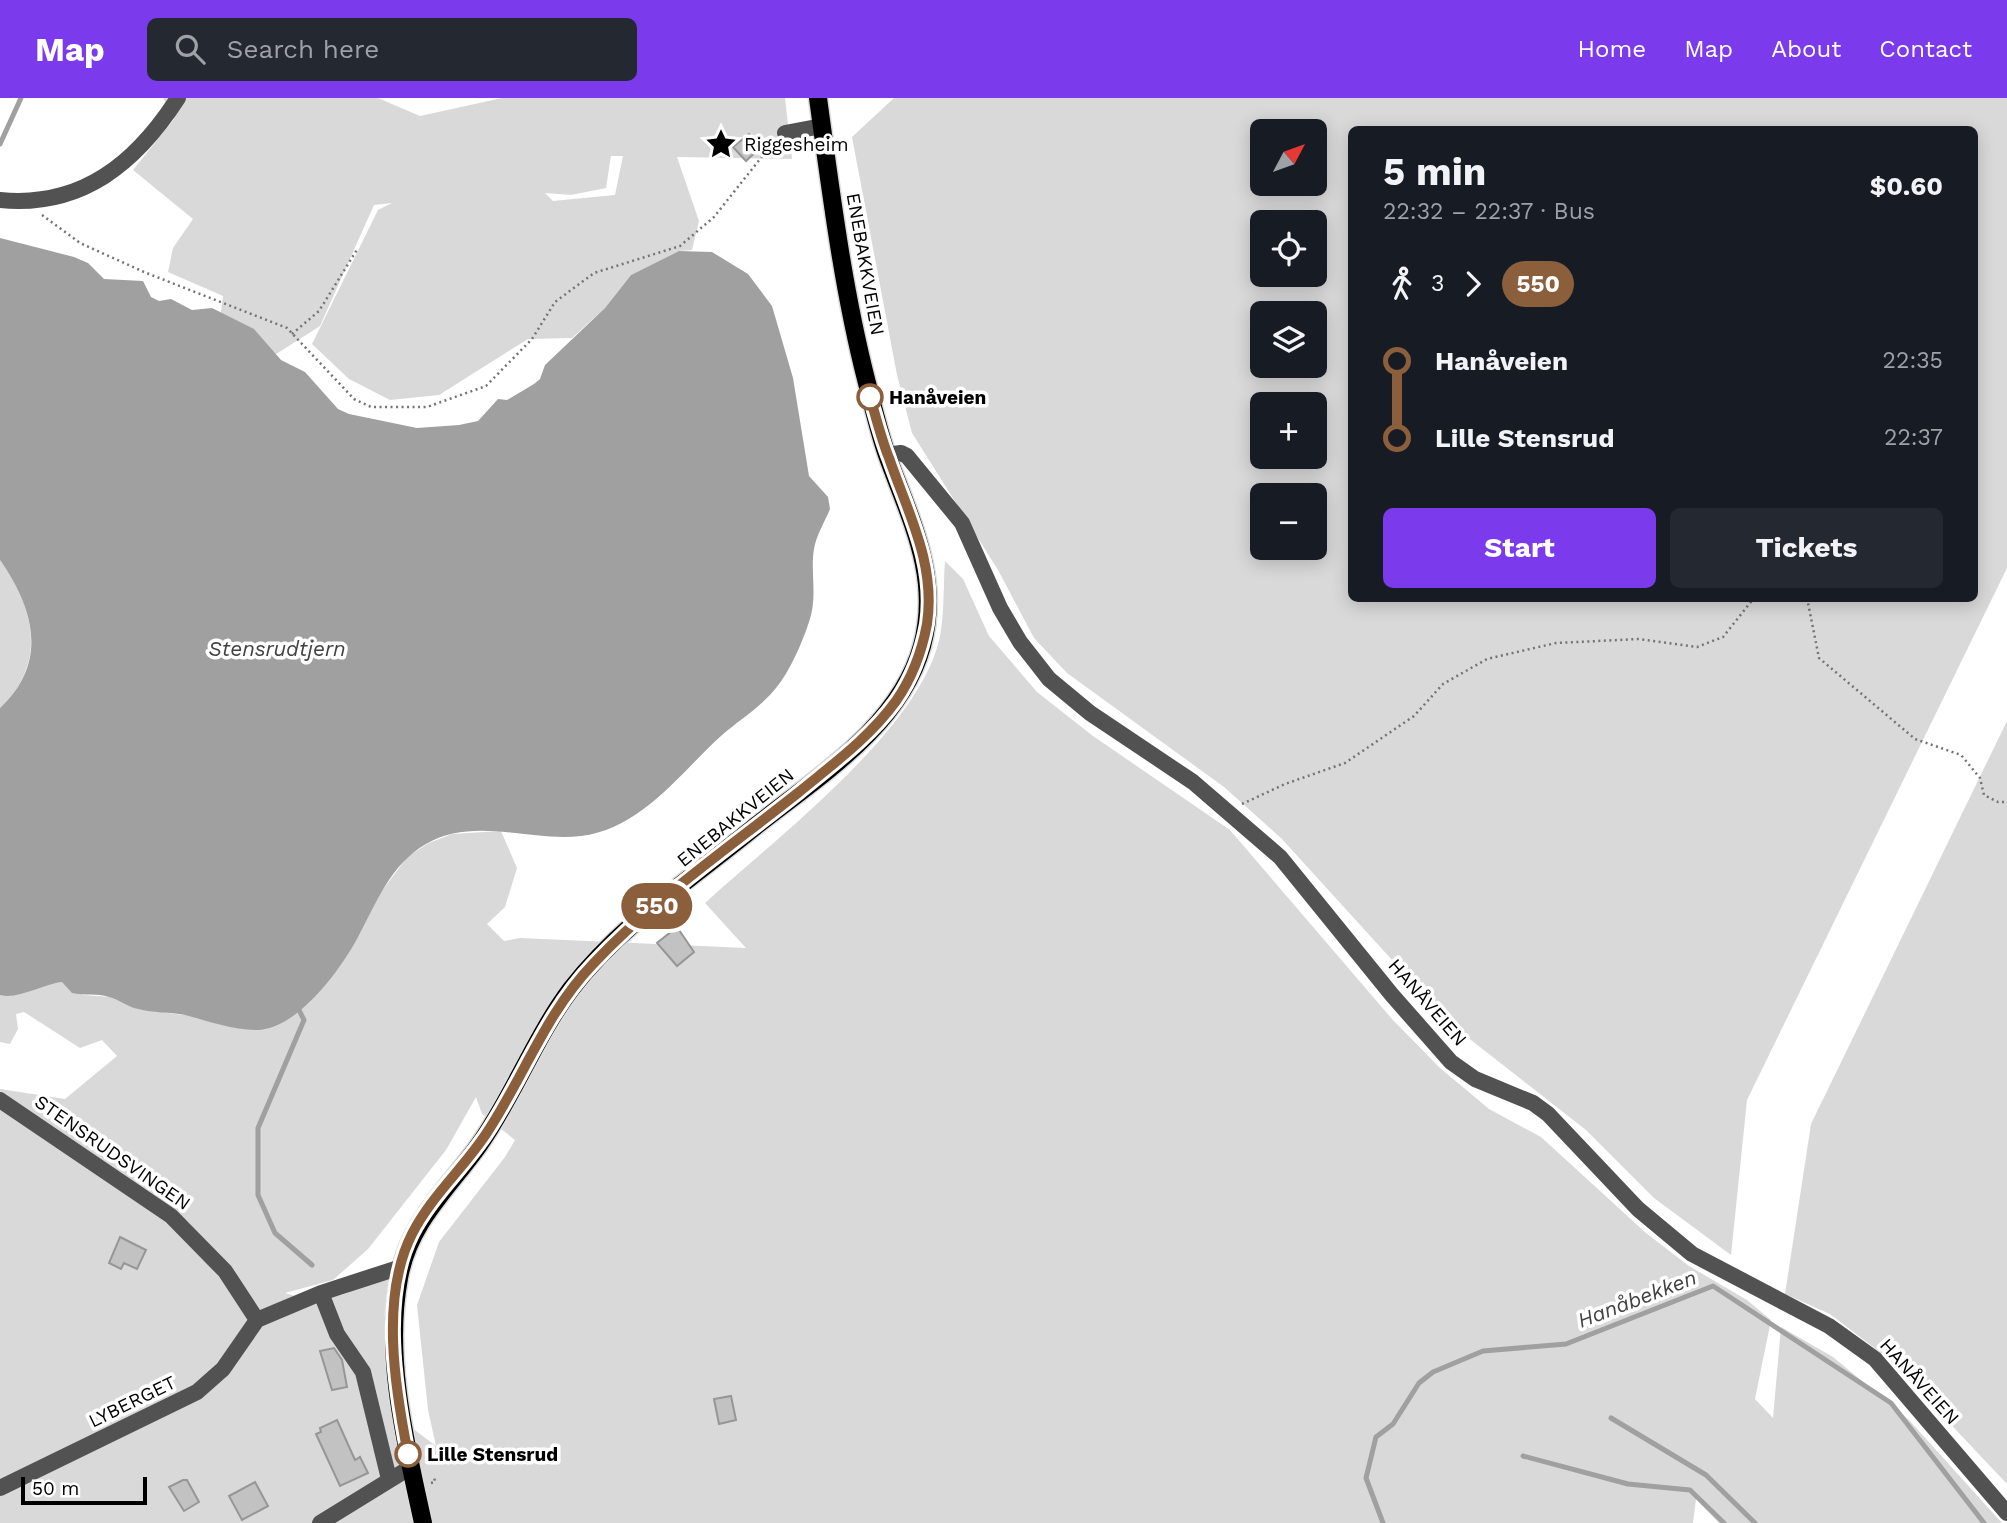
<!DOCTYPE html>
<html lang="en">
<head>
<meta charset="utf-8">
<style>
  body { margin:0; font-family:"Work Sans",sans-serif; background:#242831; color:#f1f3f6; height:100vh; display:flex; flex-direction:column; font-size:26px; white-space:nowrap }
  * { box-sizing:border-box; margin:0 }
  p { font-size:23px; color:#9ea1a6 }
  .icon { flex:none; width:38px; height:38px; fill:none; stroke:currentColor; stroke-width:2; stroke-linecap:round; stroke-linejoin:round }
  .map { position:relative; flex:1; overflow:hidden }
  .panel { position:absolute; left:1348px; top:28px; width:630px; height:476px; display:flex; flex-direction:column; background:#171b24; border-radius:10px; box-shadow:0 4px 18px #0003 }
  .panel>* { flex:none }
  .badge { padding:0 14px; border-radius:23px; font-size:24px; line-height:46px }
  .needle { width:46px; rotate:49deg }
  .fabs { position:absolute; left:1250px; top:21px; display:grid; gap:14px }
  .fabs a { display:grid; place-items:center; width:77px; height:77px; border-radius:10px; background:#171b24; box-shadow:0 4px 18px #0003; font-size:35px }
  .scale { position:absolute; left:21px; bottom:18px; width:126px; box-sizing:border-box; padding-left:7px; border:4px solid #000; border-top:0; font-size:19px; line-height:24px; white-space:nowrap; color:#000; -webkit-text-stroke:5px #fff; paint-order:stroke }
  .map>.badge { position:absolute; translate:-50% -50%; box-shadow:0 0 0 4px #fff }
  .legs { display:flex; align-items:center; gap:10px; height:77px; padding:0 35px; font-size:23px }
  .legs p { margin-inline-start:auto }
  .headline { display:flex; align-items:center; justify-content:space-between; height:119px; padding:0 35px }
  h1 { font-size:38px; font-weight:700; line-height:52px }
  .button { display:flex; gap:14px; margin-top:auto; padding:14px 35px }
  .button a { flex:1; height:80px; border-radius:10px; background:#7c3aed; color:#fff; font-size:28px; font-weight:700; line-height:80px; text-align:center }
  .button a+a { background:#242831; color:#f1f3f6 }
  ul { padding:0 35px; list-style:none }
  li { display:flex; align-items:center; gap:24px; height:77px; font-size:26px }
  li i { display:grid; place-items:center; width:10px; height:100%; margin:0 9px; background:currentColor }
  li i::after { content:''; width:18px; height:18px; margin:-9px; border:5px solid; border-radius:50%; background:#171b24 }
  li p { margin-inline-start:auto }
  li:first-child i { background:linear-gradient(#0000 50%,currentColor 0) }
  li:last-child i { background:linear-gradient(currentColor 50%,#0000 0) }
  header { display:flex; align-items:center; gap:42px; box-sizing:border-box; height:98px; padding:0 35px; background:#7c3aed; color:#fff }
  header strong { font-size:33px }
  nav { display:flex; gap:38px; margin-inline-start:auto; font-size:24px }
  .search { width:490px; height:63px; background:#242831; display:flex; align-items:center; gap:18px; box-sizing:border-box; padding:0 24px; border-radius:10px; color:#9ea1a6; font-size:26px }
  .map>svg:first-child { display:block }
  .green { fill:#d9d9d9; fill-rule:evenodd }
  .water { fill:#a0a0a0 }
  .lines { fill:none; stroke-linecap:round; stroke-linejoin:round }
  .stream { stroke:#a0a0a0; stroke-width:5 }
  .building { fill:#c2c2c2; stroke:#969696; stroke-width:2 }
  .major-casing { stroke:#dbdbdb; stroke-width:21 }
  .path { stroke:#747474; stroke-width:2.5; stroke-dasharray:2 3.5; stroke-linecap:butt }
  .minor { stroke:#525252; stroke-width:16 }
  .major { stroke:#000; stroke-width:18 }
  .line-1-casing { stroke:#fff; stroke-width:16 }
  .line-1 { stroke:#8b5e3c; stroke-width:10 }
  .stop-1-dot { fill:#fff; stroke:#8b5e3c; stroke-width:3.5 }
  .labels { text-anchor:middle; stroke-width:7; stroke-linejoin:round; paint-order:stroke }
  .poi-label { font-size:19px; fill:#000; stroke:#fff; text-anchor:start }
  .street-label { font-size:19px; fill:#000; stroke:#fff }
  .stop-label { font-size:19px; font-weight:bold; fill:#000; stroke:#fff; text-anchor:start }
  .water-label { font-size:21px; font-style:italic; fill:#414141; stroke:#fff }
</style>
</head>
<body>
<header>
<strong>Map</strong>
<div class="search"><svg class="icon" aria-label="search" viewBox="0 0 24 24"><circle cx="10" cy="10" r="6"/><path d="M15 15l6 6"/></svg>Search here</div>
<nav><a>Home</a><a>Map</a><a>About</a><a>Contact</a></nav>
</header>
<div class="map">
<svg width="2007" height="1425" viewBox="0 0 2007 1425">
  <rect width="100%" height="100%" fill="#fff"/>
  <!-- green -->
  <path class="green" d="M163 0H378L420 18 502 0H785L792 61 677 59 699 123 692 152 679 153 631 177 605 210 572 240 528 241 439 297 390 302 349 281 312 246 378 112 392 105 374 107 320 228 270 260 220 221 223 198 168 174 173 150 193 121 133 72 174 21ZM611 58H623L615 97 553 103 545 95 571 97 606 90Z
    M894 0H2007V470L1747 1002 1731 1157 1654 1100 1586 1032 1471 942 1413 885 1281 740 1224 689 1067 575 1034 540 998 472 912 335 897 277 852 39ZM1351 32H1974V500H1351ZM1262 33H1314V86H1262ZM1262 124H1314V177H1262ZM1262 215H1314V268H1262ZM1262 306H1314V359H1262ZM1262 397H1314V450H1262Z
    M0 462C34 511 48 564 0 610Z
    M945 463 963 481 989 538 1037 594 1093 638 1230 732 1392 921 1440 970 1489 1011 1541 1039 1646 1135 1689 1168 1747 1202 1771 1222 1755 1301 1773 1320 1781 1229 1833 1259 1909 1322 2002 1425H1719L1696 1401 1693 1425H0V991L65 1001 117 958 102 942 80 950 24 914 16 916 18 931 10 946 0 944V897L6 898 44 886 62 884 83 897 112 899 138 911 183 917 289 920 310 904 335 874 357 840 378 798 408 758 429 745 452 736 501 733 517 770 505 809 487 826 504 843 520 840 746 850 705 805C775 741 906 642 936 553 945 530 943 489 945 463ZM476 999 482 1016 515 1042 505 1059 439 1144 417 1207 428 1312 436 1348 408 1327 384 1217 396 1160C366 1194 328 1210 285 1195L333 1182 368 1151 446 1052Z
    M2007 623V1386L1890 1262 1830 1216 1785 1196 1811 1026Z"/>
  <!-- water -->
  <path class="water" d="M0 140 74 159 88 165 104 181 143 183 151 199 159 203 171 201 192 212 212 210 254 231 281 262 305 274 338 311 349 316 417 330 459 327 478 323 498 301 507 302 534 286 540 281 545 267 605 210 631 177 679 153 712 154 748 176 772 208 793 280 809 378 828 399 830 411C825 423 816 438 814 451 810 474 818 499 809 524 802 545 790 573 776 590 760 610 740 621 721 638 680 675 641 731 581 738 530 744 474 718 426 746 390 767 377 804 358 839 341 871 298 931 257 932 231 932 209 923 185 917 169 914 153 915 138 911 127 909 119 901 109 899 97 895 84 898 72 895L62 884C43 886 17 902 0 897V610C49 564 34 511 0 462Z"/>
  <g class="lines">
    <!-- stream -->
    <path class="stream" d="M0 46 21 0
      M299 912 304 922 258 1030V1097L275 1135 312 1167
      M1611 1320 1706 1377 1755 1425
      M1523 1358 1628 1386 1690 1392 1724 1425
      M1383 1425 1366 1380 1376 1339 1393 1326 1419 1285 1433 1274 1483 1253 1566 1246 1713 1188 1891 1305 1984 1425"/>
  </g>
  <!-- building -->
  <path class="building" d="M749 36 761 49 746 63 733 49Z
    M677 829 694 854 677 868 657 845Z
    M120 1139 146 1152 137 1171 124 1165 121 1171 109 1165Z
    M334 1250 342 1262 347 1289 332 1292 320 1253Z
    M731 1298 736 1322 719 1326 714 1301Z
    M337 1322 355 1362 360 1359 368 1375 340 1388 316 1336 321 1334 320 1330Z
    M183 1382H187L199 1404 184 1413 169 1389Z
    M255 1384 268 1408 242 1422 229 1398Z"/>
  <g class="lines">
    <defs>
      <path id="major" d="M423 1425C406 1346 384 1261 399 1180 409 1124 448 1091 479 1047 514 997 535 939 571 891 621 826 695 778 757 727 819 678 900 628 922 548 941 478 910 421 887 357 879 334 873 309 867 285 843 192 831 95 818 0"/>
    </defs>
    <!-- major casing -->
    <use href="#major" class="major-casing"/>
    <!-- path -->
    <path class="path" d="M42 117 80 145 144 174 287 230 354 301 371 309H427L486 288 532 241 555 204 594 175 680 148 714 119 772 46
      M292 236 319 213 358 150
      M1807 500 1819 560 1915 641 1961 657 1980 680 1984 697 1998 704H2007
      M1242 706 1285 686 1345 665 1414 618 1443 586 1487 561 1556 545 1639 541 1697 549 1723 539 1754 500
      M431 1385 435 1384 434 1378"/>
    <!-- minor -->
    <path class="minor" d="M785 35 822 28
      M0 102C82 110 136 65 178 0
      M887 357 901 355 907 358 962 425 1000 510 1020 544 1049 581 1090 615 1193 684 1280 759 1392 897 1451 964 1475 981 1533 1005 1548 1016 1638 1111 1692 1156 1829 1228 1875 1261 2007 1415
      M0 1002 171 1118 225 1173 257 1222
      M321 1195 337 1236 363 1274 389 1381
      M0 1390 197 1294 223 1271 257 1222 321 1195 401 1169
      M320 1425 411 1369"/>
    <!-- major -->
    <use href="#major" class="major"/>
  </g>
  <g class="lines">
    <defs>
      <path id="line-1" d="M408 1356C395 1290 380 1199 412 1136 431 1098 465 1069 488 1033 524 978 546 915 593 866 653 802 730 749 799 694 833 666 870 639 896 603 912 580 922 553 927 526 936 466 908 415 889 360 881 340 876 319 870 299"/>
    </defs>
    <!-- line-1 casing -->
    <use href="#line-1" class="line-1-casing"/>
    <!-- line-1 -->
    <use href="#line-1" class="line-1"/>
  </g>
  <!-- icons -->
  <defs>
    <symbol id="sight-bare" viewBox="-9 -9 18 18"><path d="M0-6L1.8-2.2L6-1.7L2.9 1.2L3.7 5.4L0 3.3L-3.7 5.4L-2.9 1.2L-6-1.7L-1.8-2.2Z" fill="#000" stroke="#fff" stroke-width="2.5" paint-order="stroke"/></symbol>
  </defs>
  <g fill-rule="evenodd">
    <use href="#sight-bare" x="699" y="24" width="44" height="44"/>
  </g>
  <!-- markers -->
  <g class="stop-1-dot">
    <circle cx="870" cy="299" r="12"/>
    <circle cx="408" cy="1356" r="12"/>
  </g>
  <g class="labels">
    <!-- poi labels -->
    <g class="poi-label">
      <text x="744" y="53">Riggesheim</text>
    </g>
    <!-- street labels -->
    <g class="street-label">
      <text transform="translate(866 166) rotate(80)" y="7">ENEBAKKVEIEN</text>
      <text transform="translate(735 719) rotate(-39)" y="7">ENEBAKKVEIEN</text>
      <text transform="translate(1428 904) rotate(49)" y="7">HANÅVEIEN</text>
      <text transform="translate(113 1054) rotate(35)" y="7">STENSRUDSVINGEN</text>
      <text transform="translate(1920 1283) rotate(48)" y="7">HANÅVEIEN</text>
      <text transform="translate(132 1303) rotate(-26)" y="7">LYBERGET</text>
    </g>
    <!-- stop labels -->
    <g class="stop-label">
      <text x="889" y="306">Hanåveien</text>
      <text x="427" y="1363">Lille Stensrud</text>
    </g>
    <!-- water labels -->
    <g class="water-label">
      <text x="277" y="558">Stensrudtjern</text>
      <text transform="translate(1637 1201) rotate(-21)" y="7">Hanåbekken</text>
    </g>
  </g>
</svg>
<div class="fabs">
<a><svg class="needle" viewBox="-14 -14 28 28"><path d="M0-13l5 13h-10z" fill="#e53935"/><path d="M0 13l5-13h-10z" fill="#9ea1a6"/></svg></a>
<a><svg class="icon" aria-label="locate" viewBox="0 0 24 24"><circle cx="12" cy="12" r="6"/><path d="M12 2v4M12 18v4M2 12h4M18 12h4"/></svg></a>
<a><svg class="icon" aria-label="layers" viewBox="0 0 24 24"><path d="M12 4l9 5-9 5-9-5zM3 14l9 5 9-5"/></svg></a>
<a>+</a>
<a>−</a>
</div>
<div class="scale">50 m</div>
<b class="badge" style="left:657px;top:808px;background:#8b5e3c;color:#fff">550</b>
<section class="panel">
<div class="headline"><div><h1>5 min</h1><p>22:32 – 22:37 · Bus</p></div><b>$0.60</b></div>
<div class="legs"><svg class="icon" aria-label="walk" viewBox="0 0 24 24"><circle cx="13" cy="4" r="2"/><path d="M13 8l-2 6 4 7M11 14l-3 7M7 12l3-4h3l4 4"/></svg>3<svg class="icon" aria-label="forward" viewBox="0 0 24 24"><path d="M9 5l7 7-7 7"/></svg><b class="badge" style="background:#8b5e3c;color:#fff">550</b></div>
<ul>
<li><i style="color:#8b5e3c"></i><b>Hanåveien</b><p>22:35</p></li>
<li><i style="color:#8b5e3c"></i><b>Lille Stensrud</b><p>22:37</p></li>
</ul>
<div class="button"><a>Start</a><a>Tickets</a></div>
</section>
</div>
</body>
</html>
